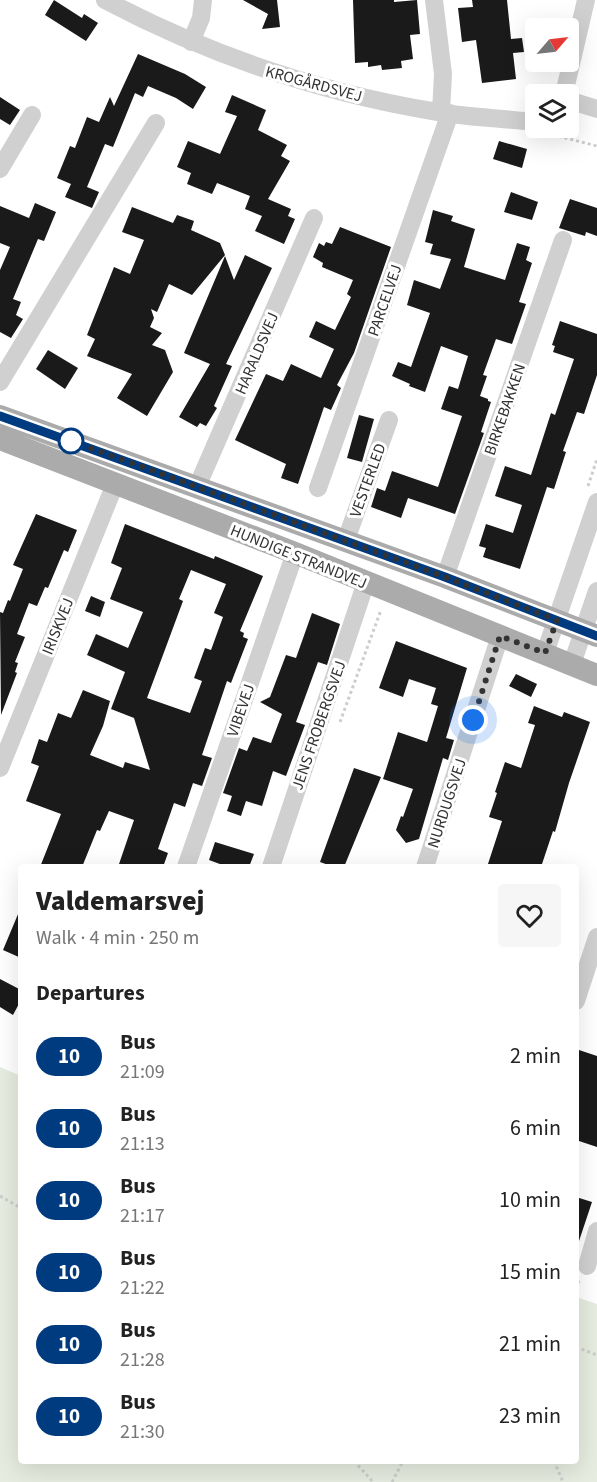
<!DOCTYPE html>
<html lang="en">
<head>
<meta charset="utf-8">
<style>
  body { margin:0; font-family:"Source Sans 3",sans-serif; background:#f6f6f6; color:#222; height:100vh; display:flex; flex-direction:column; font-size:22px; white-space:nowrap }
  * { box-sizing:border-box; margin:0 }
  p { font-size:20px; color:#767676 }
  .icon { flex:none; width:33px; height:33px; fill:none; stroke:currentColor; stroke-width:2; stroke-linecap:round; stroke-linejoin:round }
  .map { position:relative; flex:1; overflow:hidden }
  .drawer { position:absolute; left:18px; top:864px; width:561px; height:600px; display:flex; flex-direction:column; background:#fff; border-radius:6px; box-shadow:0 6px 24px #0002 }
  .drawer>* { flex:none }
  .badge { padding:0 12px; border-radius:20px; font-size:21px; line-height:39px }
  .needle { width:39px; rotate:62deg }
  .buttons { position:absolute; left:525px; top:18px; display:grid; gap:12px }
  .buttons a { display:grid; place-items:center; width:54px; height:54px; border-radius:6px; background:#fff; box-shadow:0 6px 24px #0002; font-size:30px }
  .you { position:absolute; width:30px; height:30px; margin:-15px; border:4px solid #fff; border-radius:50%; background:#1a73e8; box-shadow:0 0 0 9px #1a73e833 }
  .map>.badge { position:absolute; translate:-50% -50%; box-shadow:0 0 0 3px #fff }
  h2 { padding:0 18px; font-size:22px; line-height:54px }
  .round { display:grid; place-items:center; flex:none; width:63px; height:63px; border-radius:6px; background:#f6f6f6 }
  .summary { display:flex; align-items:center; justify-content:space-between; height:102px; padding:0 18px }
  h1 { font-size:28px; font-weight:800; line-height:45px }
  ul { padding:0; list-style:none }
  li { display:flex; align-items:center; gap:18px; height:72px; padding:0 18px }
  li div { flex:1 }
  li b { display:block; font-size:22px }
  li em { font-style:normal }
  li .badge { min-width:66px; font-weight:700; text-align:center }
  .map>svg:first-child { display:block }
  .green { fill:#e6ecdf }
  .building { fill:#1a1a1a; fill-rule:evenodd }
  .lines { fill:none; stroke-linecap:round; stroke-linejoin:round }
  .path { stroke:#cdcdcd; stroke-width:3; stroke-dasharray:3 3; stroke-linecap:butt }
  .minor { stroke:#d0d0d0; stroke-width:18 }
  .major { stroke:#ababab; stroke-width:22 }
  .line-casing { stroke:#fff; stroke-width:14 }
  .line { stroke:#003b80; stroke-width:9 }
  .walk { stroke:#333; stroke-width:6; stroke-dasharray:0 10.8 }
  .stop-dot { fill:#fff; stroke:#003b80; stroke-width:3 }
  .labels { text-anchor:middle; stroke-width:6; stroke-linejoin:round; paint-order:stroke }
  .street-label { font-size:16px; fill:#333; stroke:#fff }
</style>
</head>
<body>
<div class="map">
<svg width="597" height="1482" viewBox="0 0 597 1482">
  <rect width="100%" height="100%" fill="#fff"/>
  <!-- green -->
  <path class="green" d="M0 1067 21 1076V1461H576V1297L597 1304V1482H0Z"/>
  <!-- building -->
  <path class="building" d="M54 0 82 18 84 14 98 23 86 41 45 15Z
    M243 0H277L280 27 262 29 268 14Z
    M353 0H394V2L417 0 420 34 410 35 413 59 401 61 402 68 382 70 381 65 368 67V62L355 63Z
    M472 0H507L511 39 522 38 524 52 513 53 516 79 482 83 476 40 462 42 458 8 473 7Z
    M138 54 185 74 206 87 193 109 176 98 148 86 143 97 135 93 113 147 105 144 87 187 99 192 92 208 65 197 71 184 57 178 70 146 75 148 87 117 99 122 110 97 114 106Z
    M232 95 266 110 258 130 287 145 281 156 290 161 268 199 291 209 288 216 295 219 284 244 255 231 262 216 245 209 250 196 217 183 212 194 187 184 191 173 177 167 188 141 220 154 237 116 225 112Z
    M0 97 20 110 10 125 0 119Z
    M499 141 527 149 522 168 493 159Z
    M511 192 538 202 532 220 504 212Z
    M570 199 597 208V236L586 232 585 236 559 228Z
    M35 203 56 212 44 241 38 239 13 299 21 302 16 315 23 319 11 338 0 332V270L10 247 0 243V206L29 218Z
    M132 207 173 223 177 215 194 221 191 230 220 243 225 255 192 295 169 284 157 312 151 309 154 318 150 327 162 333 152 345 165 350 173 372 147 416 117 398 132 374 87 356 95 339 87 335 114 267 130 274 144 240 122 232Z
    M433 210 453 216 451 221 475 229 464 267 505 280 517 243 530 247 526 260 532 263 519 302 526 304 512 344 496 339 483 375 487 376 480 396 488 399V401L491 402 481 432 484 433 455 514 408 498 401 518 371 507 377 488 385 491 392 471 438 487 462 416 441 409 449 386 458 389 468 356 441 346 425 392 409 386 410 384 392 376 398 362 411 367 430 313 407 305 414 280 440 289 451 259 430 254 433 244 425 242Z
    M340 227 391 247 354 353 337 385 341 388 331 410 324 407 298 484 281 478 286 464 235 440 266 374 283 381 291 364 321 378 334 349 309 337 316 321 335 330 351 297 347 294 353 280 322 267 323 263 313 257 319 243 324 246 326 242 332 244Z
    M245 255 272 268 226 364 232 366 214 406 217 408 206 426 200 423 197 427 179 417 210 364 184 353 225 256 234 280Z
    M560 321 597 334V375L584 414 577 412 563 451 566 452 554 489 547 487 520 569 483 557 486 548 479 546 486 524 513 533 522 505 495 496 505 466 531 475 551 413 555 415 574 359 553 352 555 346 552 345Z
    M48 350 78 368 65 389 36 369Z
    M359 415 374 419 362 462 347 458Z
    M36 514 77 530 68 552 64 550 48 588 45 587 37 606 29 603 17 634 25 637 15 662 18 663 15 672 17 673 1 715 0 612 3 613 8 600 10 601 23 569 13 565Z
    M125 524 214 559 215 556 263 576 240 631 244 633 243 637 248 639 231 683 227 681 202 755 212 758 202 786 193 783 185 807 174 803 158 849 168 853 163 867H118L134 820 109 811 100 831 97 830 82 867H40L61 814 26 801 39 766 31 763 39 739 47 742 58 713 71 718 83 690 110 701 103 726 90 755 123 768 125 762 150 770 134 718 111 709 125 672 87 655 96 634 128 648 143 612 110 599 122 568 111 563ZM191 570 226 584 214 613 223 617 211 650 205 648 194 678 202 681 190 713 147 698 183 601 179 599Z
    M91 596 105 602 100 617 85 611Z
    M312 613 340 624 327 665 318 662 296 722 305 725 286 776 273 771 262 806 246 801 241 816 227 811 232 796 223 793 239 748 247 751 253 737 271 743 282 714 260 702 270 697 286 655 296 658Z
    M396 641 467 668 446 738 454 740 448 760 443 758 419 839 406 843 396 830 401 816 403 817 413 789 383 779 398 732 427 742 438 706 431 704 436 688 409 679 403 697 379 688Z
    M516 674 537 684 531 697 509 686Z
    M534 706 562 717 564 712 590 722 569 783 555 832 553 831 541 867H487L502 821 489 817 497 793 495 792 505 762 521 768 535 725 528 723Z
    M354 768 381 777 344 867H334L320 862Z
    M215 842 254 854 249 867H228L209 860Z
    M21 907V958L3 950Z
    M0 979 21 990V1000L13 1015 0 1007Z
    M579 1050 597 1056V1147L576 1140V1060Z
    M576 1197 592 1202 579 1241H576Z"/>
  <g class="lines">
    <!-- path -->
    <path class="path" d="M550 129 554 135 597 146
      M588 486 597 459
      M340 722 381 610
      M0 1196 21 1208
      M576 1289 579 1280
      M576 1347 597 1355
      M354 1461 373 1482
      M554 1461 563 1482
      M392 1482 403 1461"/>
    <!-- minor -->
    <path class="minor" d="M105 0C209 55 322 93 438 112 467 117 496 118 525 121L536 119
      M434 0 443 74 441 112
      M191 42 201 18 203 0
      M564 94 586 0
      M568 100 597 109
      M0 169 32 115
      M0 382 156 123
      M197 487 314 218
      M318 488 450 113
      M346 540 389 420
      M445 577 563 240
      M545 653 597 502
      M572 664 597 591
      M0 768 115 484
      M186 867 295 553
      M271 867 366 582
      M425 867 500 636
      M576 1001 597 937
      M587 1266 597 1231"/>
    <!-- major -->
    <path class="major" d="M0 416 445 577 597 636
      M0 439 295 553 597 675"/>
  </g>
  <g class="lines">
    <defs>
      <path id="line" d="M0 416 445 577 597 636"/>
    </defs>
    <!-- line casing -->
    <use href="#line" class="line-casing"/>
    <!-- line -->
    <use href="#line" class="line"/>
    <!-- walk -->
    <path class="walk" d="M71 441 445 577 557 620 545 653 500 636 473 720"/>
  </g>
  <!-- markers -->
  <circle class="stop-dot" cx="71" cy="441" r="12"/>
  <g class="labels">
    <!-- street labels -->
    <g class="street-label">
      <text transform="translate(314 83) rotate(15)" y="6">KROGÅRDSVEJ</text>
      <text transform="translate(384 300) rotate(-71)" y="6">PARCELVEJ</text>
      <text transform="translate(256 353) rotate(-67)" y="6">HARALDSVEJ</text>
      <text transform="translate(504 409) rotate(-71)" y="6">BIRKEBAKKEN</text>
      <text transform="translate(367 480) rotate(-70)" y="6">VESTERLED</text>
      <text transform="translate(299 556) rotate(22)" y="6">HUNDIGE STRANDVEJ</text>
      <text transform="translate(57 626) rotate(-68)" y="6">IRISKVEJ</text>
      <text transform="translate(240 710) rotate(-71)" y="6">VIBEVEJ</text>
      <text transform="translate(318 725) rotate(-71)" y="6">JENS FROBERGSVEJ</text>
      <text transform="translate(446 803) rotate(-72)" y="6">NURDUGSVEJ</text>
    </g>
  </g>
</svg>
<div class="buttons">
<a><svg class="needle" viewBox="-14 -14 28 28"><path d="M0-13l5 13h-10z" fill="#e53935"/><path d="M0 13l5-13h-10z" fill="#767676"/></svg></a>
<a><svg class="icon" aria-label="layers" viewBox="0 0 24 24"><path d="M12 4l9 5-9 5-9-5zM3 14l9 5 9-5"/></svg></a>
</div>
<div class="you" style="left:473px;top:720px"></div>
<section class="drawer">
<div class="summary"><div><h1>Valdemarsvej</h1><p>Walk · 4 min · 250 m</p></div><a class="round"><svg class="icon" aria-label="heart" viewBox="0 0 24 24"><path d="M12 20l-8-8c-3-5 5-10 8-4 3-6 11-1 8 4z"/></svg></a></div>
<h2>Departures</h2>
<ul>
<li><span class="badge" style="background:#003b80;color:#fff">10</span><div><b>Bus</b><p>21:09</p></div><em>2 min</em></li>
<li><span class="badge" style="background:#003b80;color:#fff">10</span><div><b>Bus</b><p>21:13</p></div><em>6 min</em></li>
<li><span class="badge" style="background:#003b80;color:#fff">10</span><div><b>Bus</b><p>21:17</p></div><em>10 min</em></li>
<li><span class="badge" style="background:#003b80;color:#fff">10</span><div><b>Bus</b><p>21:22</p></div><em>15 min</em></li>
<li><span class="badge" style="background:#003b80;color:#fff">10</span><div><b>Bus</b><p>21:28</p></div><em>21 min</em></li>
<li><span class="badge" style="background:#003b80;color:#fff">10</span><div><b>Bus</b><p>21:30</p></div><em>23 min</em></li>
</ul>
</section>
</div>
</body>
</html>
